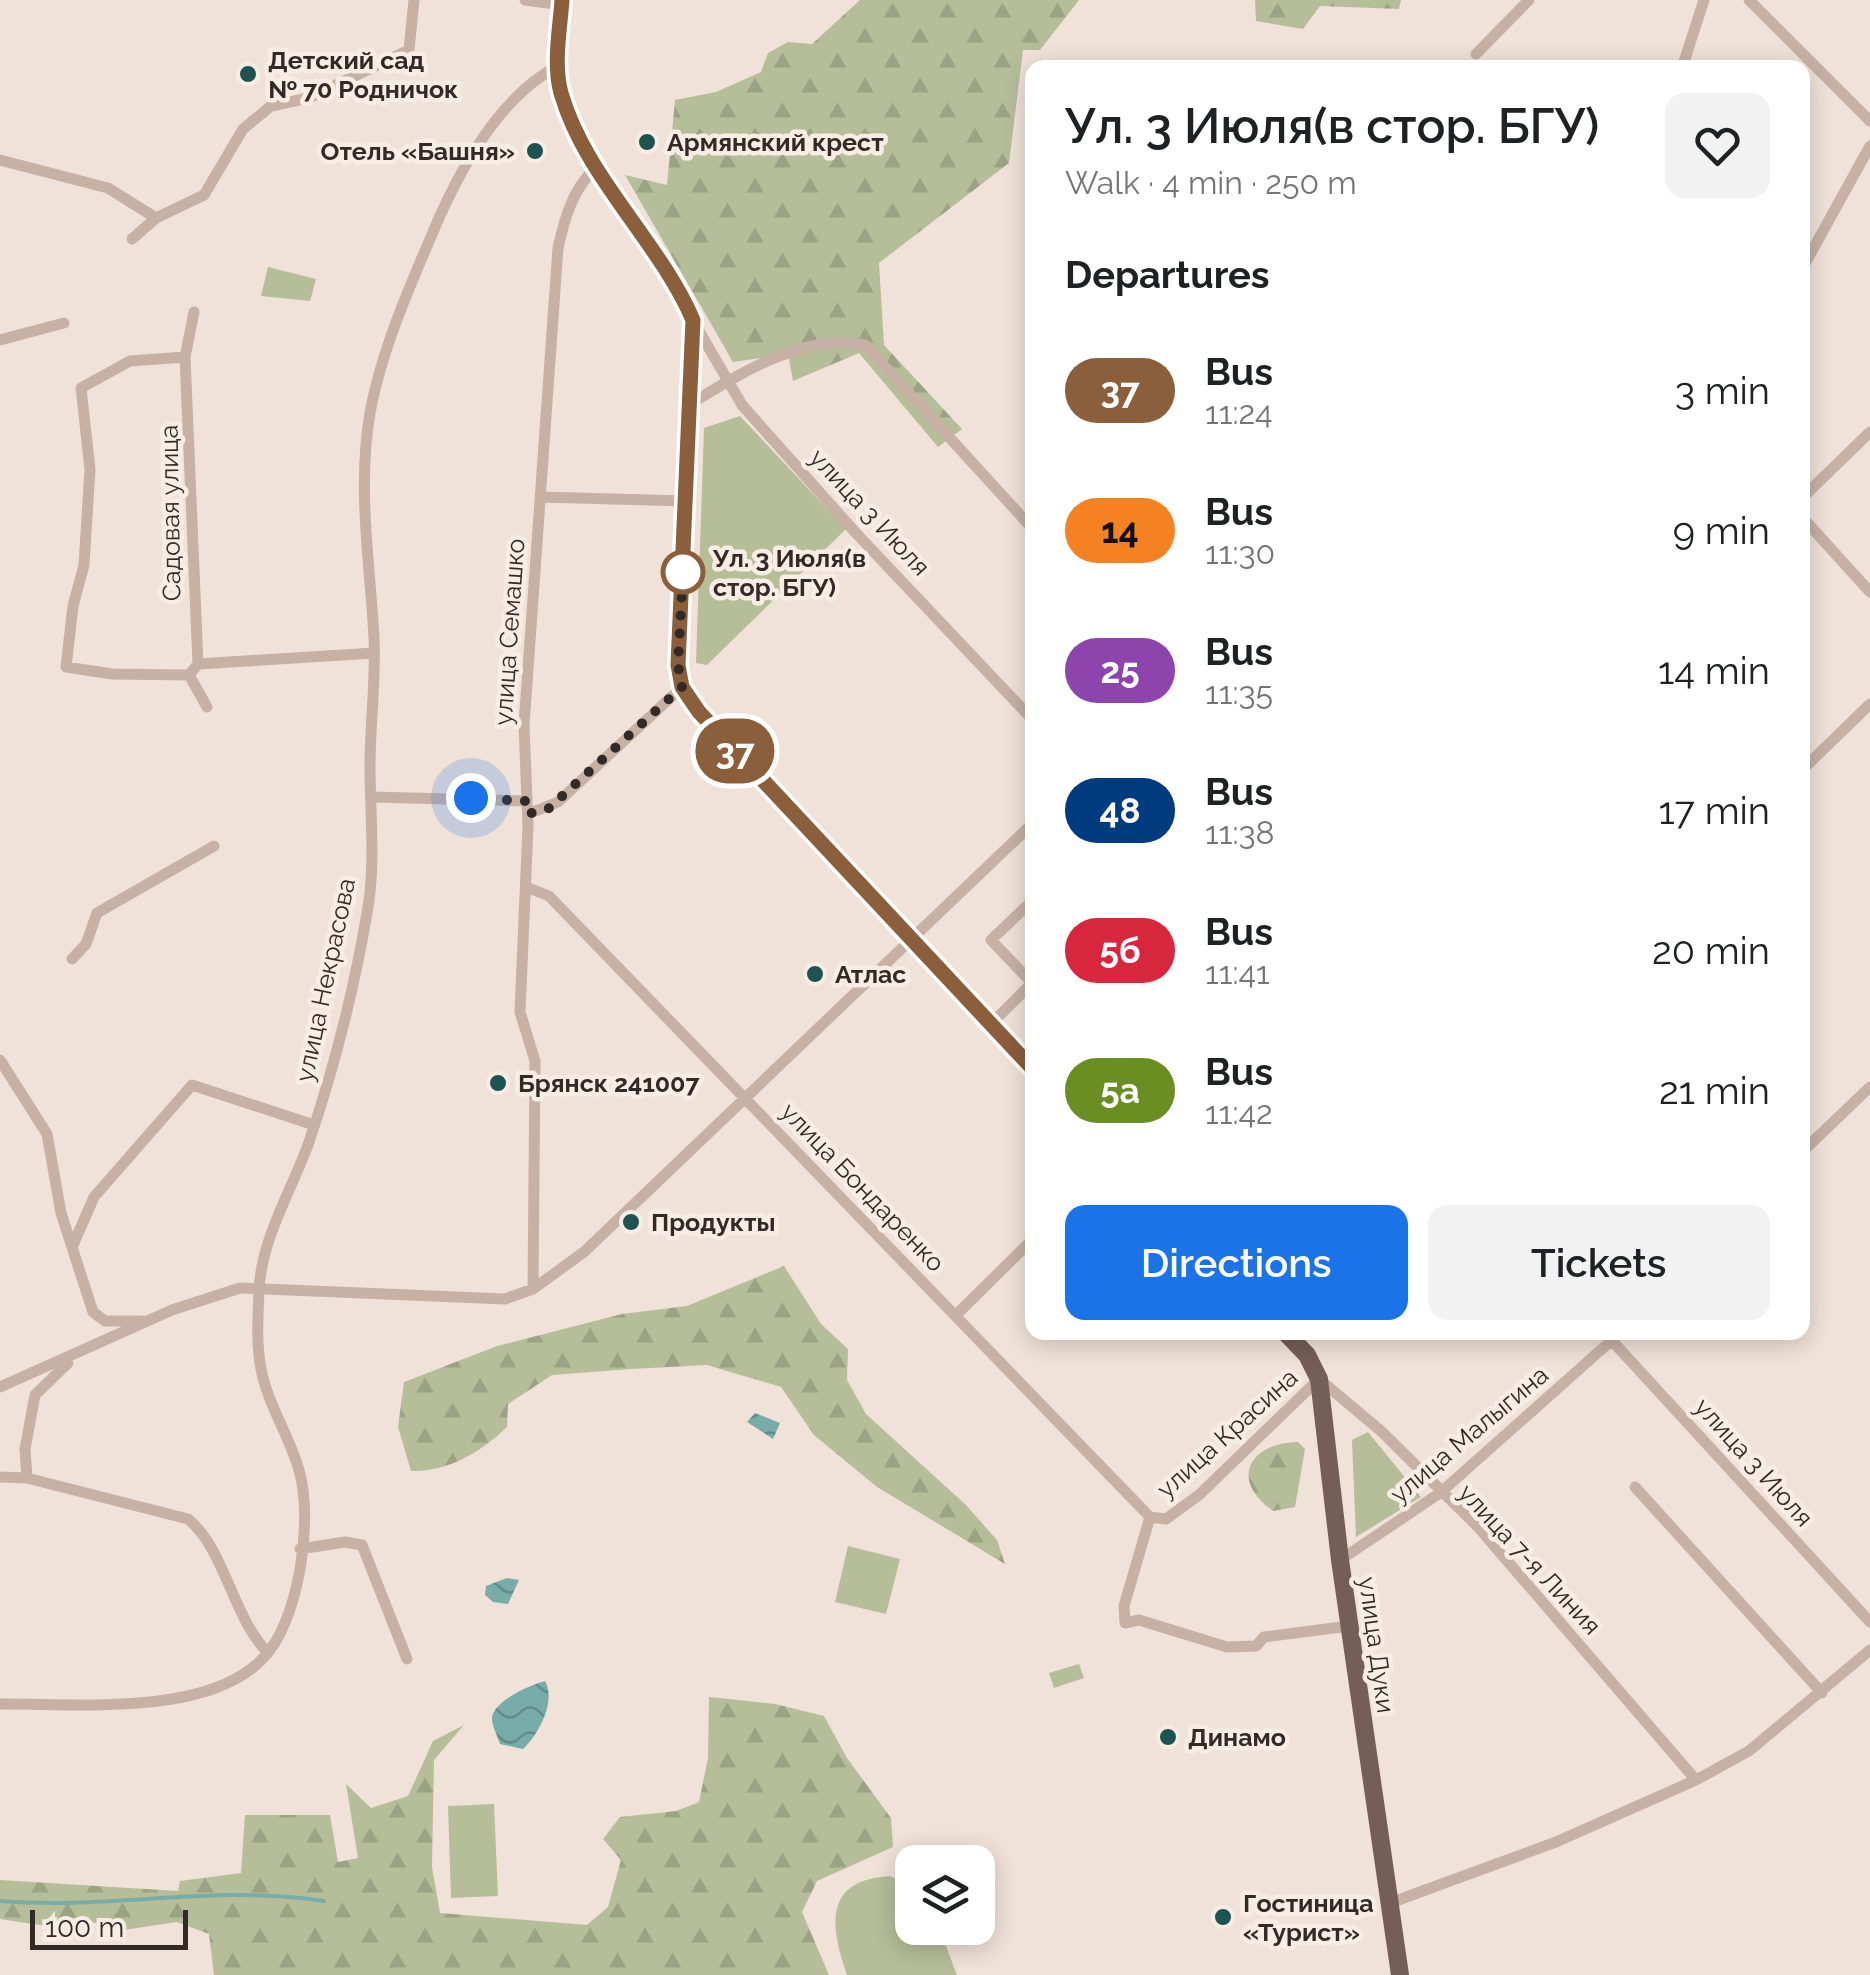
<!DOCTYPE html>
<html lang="en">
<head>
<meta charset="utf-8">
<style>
  body { margin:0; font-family:Raleway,sans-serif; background:#f2f2f2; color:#202124; height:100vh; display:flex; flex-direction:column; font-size:38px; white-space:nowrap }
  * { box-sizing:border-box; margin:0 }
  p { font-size:32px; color:#757577 }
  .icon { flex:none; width:55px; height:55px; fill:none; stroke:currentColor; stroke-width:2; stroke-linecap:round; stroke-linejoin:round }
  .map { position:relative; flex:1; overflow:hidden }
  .details { position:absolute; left:1025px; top:60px; width:785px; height:1280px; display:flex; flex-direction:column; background:#fff; border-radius:20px; box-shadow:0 5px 25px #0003 }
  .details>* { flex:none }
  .badge { padding:0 20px; border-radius:32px; font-size:35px; line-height:65px }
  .fabs { position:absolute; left:895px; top:1845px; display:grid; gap:20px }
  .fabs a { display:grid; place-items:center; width:100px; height:100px; border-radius:20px; background:#fff; box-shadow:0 5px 25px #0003; font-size:50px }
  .scale { position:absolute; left:30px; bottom:25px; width:158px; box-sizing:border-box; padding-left:10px; border:5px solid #332926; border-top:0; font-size:28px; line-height:35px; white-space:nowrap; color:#332926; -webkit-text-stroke:8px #f8ede4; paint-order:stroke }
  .you { position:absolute; width:50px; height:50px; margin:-25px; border:8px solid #fff; border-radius:50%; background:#1a73e8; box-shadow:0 0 0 15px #1a73e833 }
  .map>.badge { position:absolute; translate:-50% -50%; box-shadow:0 0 0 5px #fff }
  h2 { padding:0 40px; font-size:38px; line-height:90px }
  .round { display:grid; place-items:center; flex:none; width:105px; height:105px; border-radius:20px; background:#f2f2f2 }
  .headline { display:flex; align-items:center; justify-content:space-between; height:170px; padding:0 40px }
  h1 { font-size:48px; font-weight:600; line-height:75px }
  .action { display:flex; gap:20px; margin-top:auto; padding:20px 40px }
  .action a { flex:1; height:115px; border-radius:20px; background:#1a73e8; color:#fff; font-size:40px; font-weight:600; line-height:115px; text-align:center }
  .action a+a { background:#f2f2f2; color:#202124 }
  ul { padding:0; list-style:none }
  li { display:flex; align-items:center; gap:30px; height:140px; padding:0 40px }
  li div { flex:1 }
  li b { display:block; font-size:38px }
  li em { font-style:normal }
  li .badge { min-width:110px; font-weight:700; text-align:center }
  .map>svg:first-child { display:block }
  .forest { fill:url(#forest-firs) }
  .green { fill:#b5be99 }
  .water { fill:url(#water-waves) }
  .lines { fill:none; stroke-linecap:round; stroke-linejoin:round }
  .stream { stroke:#78aca9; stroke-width:4 }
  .minor { stroke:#c7b1a5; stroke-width:11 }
  .primary { stroke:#755e57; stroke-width:18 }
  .line-casing { stroke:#fff; stroke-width:22 }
  .line { stroke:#8b5e3c; stroke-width:15 }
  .walk { stroke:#332926; stroke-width:10; stroke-dasharray:0 18 }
  .poi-dot { fill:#1d5351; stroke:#f8ede4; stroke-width:4 }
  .stop-dot { fill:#fff; stroke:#8b5e3c; stroke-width:5 }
  .labels { text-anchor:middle; stroke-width:9; stroke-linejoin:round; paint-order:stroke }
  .poi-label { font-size:25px; font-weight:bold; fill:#332926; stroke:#f8ede4; text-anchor:start }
  .street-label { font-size:25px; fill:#332926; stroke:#f8ede4 }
  .stop-label { font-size:25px; font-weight:bold; fill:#332926; stroke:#f8ede4; text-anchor:start }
</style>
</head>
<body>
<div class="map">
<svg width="1870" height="1975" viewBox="0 0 1870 1975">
  <defs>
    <pattern id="forest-firs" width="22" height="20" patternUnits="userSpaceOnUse" patternTransform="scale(2.5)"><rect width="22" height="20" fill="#b5be99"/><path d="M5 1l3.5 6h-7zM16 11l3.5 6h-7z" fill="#9ca384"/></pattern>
    <pattern id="water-waves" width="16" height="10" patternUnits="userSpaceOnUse" patternTransform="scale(2.5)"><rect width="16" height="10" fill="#78aca9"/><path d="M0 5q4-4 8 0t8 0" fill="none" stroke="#638c89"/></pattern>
  </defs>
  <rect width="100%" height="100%" fill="#f0e2d8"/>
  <!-- forest -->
  <path class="forest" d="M860 0H1079L1040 50H1023L1009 163 879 263 884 345 962 429 938 447 859 353 793 381 788 354 733 362 625 175 667 185 675 100 716 92 761 72 768 53 788 42 812 44Z
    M1255 0H1401L1399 9 1320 6 1303 29 1256 21Z
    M784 1266 821 1324 848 1349 847 1380 866 1414 966 1505 997 1540 1005 1564 877 1487 814 1435 781 1387 707 1365 631 1369 552 1375 508 1404 507 1427C481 1452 448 1472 411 1471L398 1427 404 1382 497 1346 622 1314 687 1306Z
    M1298 1442 1305 1449 1295 1507 1273 1511C1228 1479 1250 1443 1298 1442Z
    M709 1697 775 1704 824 1716 847 1758 891 1818 893 1847 817 1881 802 1912 829 1975H214L209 1934 177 1922 117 1931 79 1917 46 1926 0 1919V1880L178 1891 180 1881 241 1873 245 1815H330L338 1862 358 1858 346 1784 371 1808 408 1796 433 1741 464 1725 434 1760 432 1867 440 1913 587 1925 608 1907 621 1860 603 1839 620 1817 676 1811 699 1802 708 1758Z"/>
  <!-- green -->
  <path class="green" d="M268 267 316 279 310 301 261 296Z
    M740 416 846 529 707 665 696 663 704 428Z
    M1368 1432 1421 1497 1356 1537 1352 1440Z
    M848 1546 900 1559 886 1614 835 1602Z
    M1079 1664 1084 1678 1054 1688 1049 1673Z
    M494 1804 498 1896 451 1898 448 1806Z
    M890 1876 912 1887V1928H939L957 1975H847C830 1926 823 1880 890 1876Z"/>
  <!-- water -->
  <path class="water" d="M755 1413 780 1423 773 1439 747 1422Z
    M507 1578 519 1580 508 1604 493 1602 485 1595 486 1586Z
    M545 1681C556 1700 540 1733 523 1749L500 1744C498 1737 492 1726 492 1719 491 1702 532 1684 545 1681Z"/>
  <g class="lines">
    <!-- stream -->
    <path class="stream" d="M0 1901C109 1910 217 1884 324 1901"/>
    <!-- minor -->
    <path class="minor" d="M525 0 562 5
      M1749 0 1870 121
      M1476 54 1529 0
      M1682 68 1704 0
      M0 160 108 188 156 218
      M132 239 156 218 204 195 243 129 271 106 309 98 409 50 414 0
      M1802 269 1870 146
      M194 312 185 357 198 664 189 675 207 707
      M695 324 742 405 855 532 1032 719
      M0 340 64 323
      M185 357 130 361 81 388 90 469 84 565 73 606 66 667 112 674 189 675
      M690 404C742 373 802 333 865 345L1032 528
      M541 497 686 501
      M1802 498 1870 432
      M1802 517 1870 592
      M198 664 374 653
      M1802 770 1870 704
      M371 797 527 801
      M528 814 558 802 682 687
      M526 887 549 896 1150 1517 1166 1519 1199 1495 1319 1379 1381 1431 1478 1527 1696 1780
      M72 959 86 944 97 913 214 846
      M991 1024 1032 983 991 940 1032 901
      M0 1060 47 1134 61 1213 93 1312 105 1321H143
      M1802 1152 1870 1087
      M73 1245 94 1197 192 1085 314 1125
      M533 1289 535 1061 520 1012 528 826 524 725 558 248C564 220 574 184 598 167
      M956 1315 1032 1240
      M1604 1332 1870 1622
      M0 1387 172 1310 240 1288 505 1299 533 1289 584 1252 1032 824
      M0 1477 27 1478 188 1519C225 1549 232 1616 268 1653
      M27 1478 25 1449 35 1395 68 1363
      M1635 1487 1822 1693
      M1150 1517 1124 1606 1125 1623 1139 1620 1227 1647 1256 1646 1264 1637 1349 1626
      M300 1549 345 1542 362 1545 407 1659
      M1340 1560 1440 1493 1621 1332
      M0 1704C77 1703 219 1719 270 1650 300 1610 313 1518 299 1470 289 1435 268 1405 261 1369 256 1343 258 1316 259 1291 261 1239 292 1190 309 1142 334 1068 354 990 367 913 376 865 370 815 370 766 370 724 376 681 374 638 370 563 357 488 370 413 382 347 413 279 439 218 464 162 502 95 558 66
      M1390 1903 1556 1842 1696 1780 1749 1751 1870 1650"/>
    <!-- primary -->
    <path class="primary" d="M562 0C560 29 553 64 561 93 585 177 659 241 693 321L679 665 682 687 699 712 1032 1067
      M1285 1332 1307 1355 1319 1379 1340 1560 1400 1975"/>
  </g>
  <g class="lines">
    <defs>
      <path id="line" d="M562 0C560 29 553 64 561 93 585 177 659 241 693 320L678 665 682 687 699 712 1032 1068"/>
    </defs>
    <!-- line casing -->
    <use href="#line" class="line-casing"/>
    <!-- line -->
    <use href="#line" class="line"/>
    <!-- walk -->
    <path class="walk" d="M471 798 526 801 528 814 548 809 682 687 678 665 683 572"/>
  </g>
  <!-- markers -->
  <g class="poi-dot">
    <circle cx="248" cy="74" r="10"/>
    <circle cx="647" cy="142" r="10"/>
    <circle cx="535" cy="151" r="10"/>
    <circle cx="815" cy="974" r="10"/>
    <circle cx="498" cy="1083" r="10"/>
    <circle cx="631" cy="1222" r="10"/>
    <circle cx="1168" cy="1737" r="10"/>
    <circle cx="1223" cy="1917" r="10"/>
  </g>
  <circle class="stop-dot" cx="683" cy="572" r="20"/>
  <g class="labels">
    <!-- poi labels -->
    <g class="poi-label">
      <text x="268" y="69">Детский сад<tspan x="268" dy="29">№ 70 Родничок</tspan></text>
      <text x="667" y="151">Армянский крест</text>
      <text x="515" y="160" text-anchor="end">Отель «Башня»</text>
      <text x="835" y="983">Атлас</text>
      <text x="518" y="1092">Брянск 241007</text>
      <text x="651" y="1231">Продукты</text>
      <text x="1188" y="1746">Динамо</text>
      <text x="1243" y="1912">Гостиница<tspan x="1243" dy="29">«Турист»</tspan></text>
    </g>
    <!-- street labels -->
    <g class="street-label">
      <text transform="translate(870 512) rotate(47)" y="9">улица 3 Июля</text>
      <text transform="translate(170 513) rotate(-91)" y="9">Садовая улица</text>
      <text transform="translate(509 632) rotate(-86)" y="9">улица Семашко</text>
      <text transform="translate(325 980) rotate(-78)" y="9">улица Некрасова</text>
      <text transform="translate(863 1187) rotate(46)" y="9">улица Бондаренко</text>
      <text transform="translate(1227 1433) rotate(-42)" y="9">улица Красина</text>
      <text transform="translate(1469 1434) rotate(-40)" y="9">улица Малыгина</text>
      <text transform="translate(1754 1462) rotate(48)" y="9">улица 3 Июля</text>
      <text transform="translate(1530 1559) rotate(47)" y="9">улица 7-я Линия</text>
      <text transform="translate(1377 1645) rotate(82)" y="9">улица Дуки</text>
    </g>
    <!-- stop labels -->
    <g class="stop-label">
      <text x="713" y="567">Ул. 3 Июля(в<tspan x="713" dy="29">стор. БГУ)</tspan></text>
    </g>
  </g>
</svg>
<div class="fabs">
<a><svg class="icon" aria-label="layers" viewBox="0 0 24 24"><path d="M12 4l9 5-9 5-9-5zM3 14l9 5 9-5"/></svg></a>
</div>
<div class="scale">100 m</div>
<div class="you" style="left:471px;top:798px"></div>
<b class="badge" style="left:735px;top:751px;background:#8b5e3c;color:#fff">37</b>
<section class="details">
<div class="headline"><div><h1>Ул. 3 Июля(в стор. БГУ)</h1><p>Walk · 4 min · 250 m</p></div><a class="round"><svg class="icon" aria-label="heart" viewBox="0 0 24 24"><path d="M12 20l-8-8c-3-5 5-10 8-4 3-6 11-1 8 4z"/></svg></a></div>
<h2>Departures</h2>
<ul>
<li><span class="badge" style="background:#8b5e3c;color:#fff">37</span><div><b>Bus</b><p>11:24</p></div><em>3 min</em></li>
<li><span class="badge" style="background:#f58220;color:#111">14</span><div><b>Bus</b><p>11:30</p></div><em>9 min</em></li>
<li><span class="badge" style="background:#8e44ad;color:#fff">25</span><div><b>Bus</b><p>11:35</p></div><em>14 min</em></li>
<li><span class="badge" style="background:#003b80;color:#fff">48</span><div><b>Bus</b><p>11:38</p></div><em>17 min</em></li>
<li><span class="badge" style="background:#d7263d;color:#fff">5б</span><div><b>Bus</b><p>11:41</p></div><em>20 min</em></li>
<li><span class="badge" style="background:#6b8e23;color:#fff">5а</span><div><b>Bus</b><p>11:42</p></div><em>21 min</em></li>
</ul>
<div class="action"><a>Directions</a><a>Tickets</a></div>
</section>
</div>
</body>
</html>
